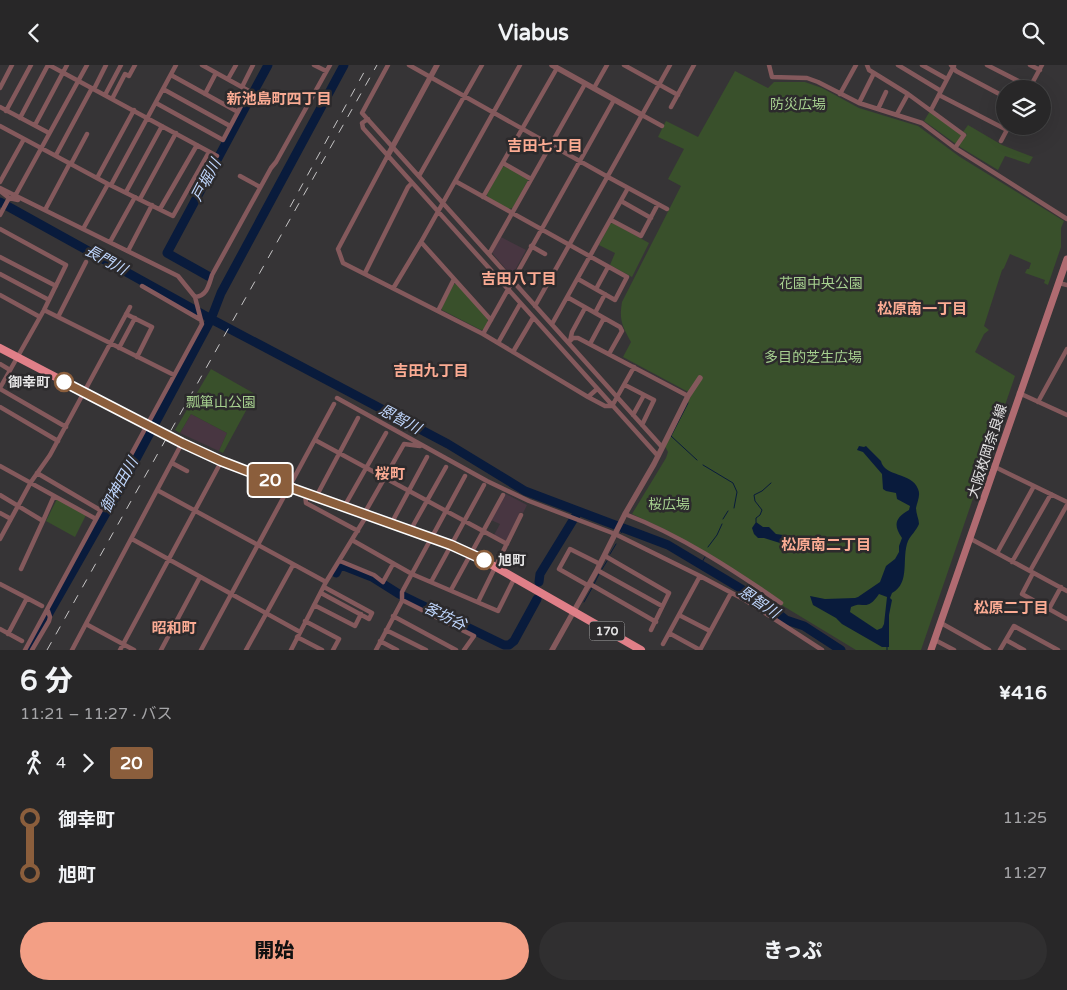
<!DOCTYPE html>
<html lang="ja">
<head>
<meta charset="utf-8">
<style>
  body { margin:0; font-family:"Varela Round","Noto Sans JP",sans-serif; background:#302f30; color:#f1f3f6; height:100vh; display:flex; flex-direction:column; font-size:19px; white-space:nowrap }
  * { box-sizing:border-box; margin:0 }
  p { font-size:16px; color:#a5a5a8 }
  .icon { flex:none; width:28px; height:28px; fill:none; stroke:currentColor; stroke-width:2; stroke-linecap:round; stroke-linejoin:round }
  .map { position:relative; height:585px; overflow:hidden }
  .details { display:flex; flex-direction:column; background:#282728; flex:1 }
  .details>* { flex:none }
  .badge { padding:0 10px; border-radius:4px; font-size:18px; line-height:32px }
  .tools { position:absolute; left:996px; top:15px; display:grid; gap:10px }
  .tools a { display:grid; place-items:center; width:55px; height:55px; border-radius:50%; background:#282728; box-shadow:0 5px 20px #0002,0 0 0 1px #444445; font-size:25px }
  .map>.badge { position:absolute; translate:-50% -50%; box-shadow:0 0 0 2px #fff }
  .legs { display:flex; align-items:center; gap:8px; height:55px; padding:0 20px; font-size:16px }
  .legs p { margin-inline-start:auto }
  .summary { display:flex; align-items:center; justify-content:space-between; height:85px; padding:0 20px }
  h1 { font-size:28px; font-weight:800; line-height:38px }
  .primary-button { display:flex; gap:10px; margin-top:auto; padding:10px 20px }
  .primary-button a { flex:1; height:58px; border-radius:30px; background:#f39f85; color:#111; font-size:20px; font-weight:800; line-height:58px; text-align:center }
  .primary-button a+a { background:#302f30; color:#f1f3f6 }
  ul { padding:0 20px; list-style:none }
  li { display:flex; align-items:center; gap:18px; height:55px; font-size:19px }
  li i { display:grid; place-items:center; width:8px; height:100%; margin:0 6px; background:currentColor }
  li i::after { content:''; width:12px; height:12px; margin:-6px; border:4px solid; border-radius:50%; background:#282728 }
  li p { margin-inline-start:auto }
  li:first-child i { background:linear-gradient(#0000 50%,currentColor 0) }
  li:last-child i { background:linear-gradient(currentColor 50%,#0000 0) }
  header { display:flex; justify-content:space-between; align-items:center; height:65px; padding:0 20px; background:#282728; font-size:22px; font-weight:800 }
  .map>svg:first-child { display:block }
  .education { fill:#483641 }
  .green { fill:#39502b }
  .water { fill:#091b3c; fill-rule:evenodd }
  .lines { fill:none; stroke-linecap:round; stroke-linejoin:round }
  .stream { stroke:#091b3c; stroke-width:1 }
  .river { stroke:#091b3c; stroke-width:9 }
  .minor { stroke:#84595c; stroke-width:4.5 }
  .tertiary { stroke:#84595c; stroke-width:5.5 }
  .secondary { stroke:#b06b71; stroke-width:7 }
  .trunk { stroke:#e07f88; stroke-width:8 }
  .rail { stroke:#c5c4c5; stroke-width:1; stroke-dasharray:9 9; stroke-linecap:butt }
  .line-1-casing { stroke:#fff; stroke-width:11 }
  .line-1 { stroke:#8b5e3c; stroke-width:8 }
  .stop-1-dot { fill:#fff; stroke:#8b5e3c; stroke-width:2.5 }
  .labels { text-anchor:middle; stroke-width:5; stroke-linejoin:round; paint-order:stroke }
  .shield { fill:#2c2a2c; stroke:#adacad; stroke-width:1 }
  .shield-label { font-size:12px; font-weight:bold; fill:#e4e3e4 }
  .park-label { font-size:14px; fill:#a6d08f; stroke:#2c2a2c }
  .stop-label { font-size:14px; font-weight:bold; fill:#e4e3e4; stroke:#2c2a2c; text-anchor:end }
  .street-label { font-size:14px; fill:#e4e3e4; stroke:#2c2a2c }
  .neighbourhood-label { font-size:15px; font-weight:bold; fill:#fbab93; stroke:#2c2a2c }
  .water-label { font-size:15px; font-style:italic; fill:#c0d7fe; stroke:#2c2a2c }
</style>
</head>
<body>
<header><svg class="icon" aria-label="back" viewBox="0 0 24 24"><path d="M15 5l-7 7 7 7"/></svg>Viabus<svg class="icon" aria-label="search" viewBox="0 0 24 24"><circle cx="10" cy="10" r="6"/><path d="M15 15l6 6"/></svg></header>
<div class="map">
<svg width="1067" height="585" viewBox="0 0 1067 585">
  <rect width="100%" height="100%" fill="#363436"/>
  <!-- education -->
  <path class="education" d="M501 172 526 185 513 209H510L493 189 492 187Z
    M191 349 227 368 219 386 180 368Z
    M504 428 527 440 523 448 520 447 506 476 494 470 500 459 491 455Z"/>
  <!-- green -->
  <path class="green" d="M735 6 768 23 774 17H805L822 23 859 43 918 61 960 92 1064 156 1061 163V182L1048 220 1044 218 1045 215 1025 208 1027 204H1029L1031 198 1010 189 1004 203 1002 205 984 261 989 265 984 269 975 287 1015 311 921 585H856L770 533 772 530 666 465 632 449 666 393 668 387 665 381 692 329 623 292 631 277C622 261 619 255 622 237L681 121 668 114 684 84 658 72 666 56 698 72Z
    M930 46 961 69V72L956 79 924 56Z
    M968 60 1002 80 1033 92 1029 99 1005 91 998 105 960 82 959 80 967 69 963 67Z
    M506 101 527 113 528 115 513 143 509 144 488 133 487 129 502 102Z
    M613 158 649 178 632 212 610 200 615 188 599 180 610 159Z
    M454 219H457L487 252 488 259 485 264 481 265 442 245V241Z
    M211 304 255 329 223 388 219 386 227 368 191 349 180 368 175 365Z
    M57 434 86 450 75 472 46 456Z"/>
  <!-- water -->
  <path class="water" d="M859 381 864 382 866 381 881 396C884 412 912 407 918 424 921 430 917 437 916 443 916 449 919 454 919 459 916 466 911 470 908 476 901 493 911 518 892 528L890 533 892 535 889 550V582H882L842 559 836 553 813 540 810 531 825 534 855 533 858 532 880 517 886 501 895 494 899 487V481L902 473C893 460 895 453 909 445L910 441 897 434 896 428 886 426 883 424 882 409 863 387 857 385ZM879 529 887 532 884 559 882 563 877 565 850 547 851 542C864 535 866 548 879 529Z
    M756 457 763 462H769L776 469 783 470 786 475 780 478 764 473H758L754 469 752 463Z"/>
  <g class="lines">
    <!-- stream -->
    <path class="stream" d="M688 338 671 371 697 395
      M703 400 733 418 737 427 734 443
      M723 454 728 446
      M756 457V453L760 450 762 445 755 436 754 430 762 426 771 418
      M621 468 625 463
      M708 482 717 470 722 459
      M610 489 616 479
      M701 499 705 492
      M602 504 607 496
      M594 519 599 509
      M584 537 592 523
      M887 582V585"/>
    <!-- river -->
    <path class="river" d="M0 137 211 254 448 379 525 426 668 480 765 538 786 555 804 561 841 585
      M208 211 167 188 268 0
      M336 508 339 502 344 501 372 512 399 529 504 580H509L514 576 537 534
      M539 517 540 509 578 447
      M28 585 122 420 211 254 221 228 344 0"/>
    <!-- minor -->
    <path class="minor" d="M49 0 217 91
      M314 0 326 6
      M388 0 362 48 662 382
      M409 0 608 112 667 144
      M624 0 678 30
      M769 0 772 12 807 13 818 17 859 38 922 58 955 83 1067 154
      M867 0 869 5 874 8 908 29 964 70 955 83
      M898 0 941 26
      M922 0 947 14
      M951 0 956 6 1005 32
      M987 0 1030 22
      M1030 0 1040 5
      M171 10 238 47
      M228 14 236 0
      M242 22 253 0
      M0 23 12 0
      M594 23 607 0
      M94 24 106 0
      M163 24 230 61
      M1029 24 1042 0
      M205 29 216 8
      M840 29 856 0
      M105 30 121 0
      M939 30 1007 65
      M112 34 125 9 129 11 135 0
      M156 38 223 75 249 26 202 0
      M859 38 874 8
      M0 42 49 68
      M671 42 694 0
      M878 44 886 27
      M931 45 954 1
      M6 46 31 0
      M897 49 908 29
      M642 50 662 61
      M20 53 48 0
      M368 54 362 58 363 63 658 391
      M35 60 67 0
      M0 61 108 119 173 151 209 87
      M1001 76 1009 61
      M56 90 92 23
      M388 90 338 184 343 198 483 269 588 332 597 324
      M503 98 531 114
      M71 99 87 69
      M240 111 260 122
      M419 111 482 0
      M97 113 134 45
      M455 116 627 212 615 235 578 214
      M0 117 24 74
      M111 120 176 0
      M0 123 178 211 195 232
      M0 126 9 133 18 135
      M126 127 162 61
      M15 131 87 0
      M483 132 557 3
      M140 134 176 68
      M621 136 651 153
      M160 144 197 80
      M45 145 70 98
      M0 150 9 133
      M611 155 641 171 658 139
      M0 164 66 200 44 245 0 323
      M83 164 108 119
      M110 177 135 132
      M421 177 491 255
      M531 181 545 189
      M128 186 152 140
      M489 189 585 19
      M0 192 56 221
      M365 208 408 122 412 118
      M0 209 49 235
      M1059 218 1067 220
      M142 221 201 255
      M394 222 421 177 520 0
      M596 224 608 202
      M0 230 40 252
      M567 232 620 262 622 266 609 289
      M535 241 670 0
      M44 245 174 310
      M438 246 454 214
      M595 248 605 229
      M126 249 152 262 137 292
      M58 252 86 197
      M552 259 628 123
      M483 269 614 35
      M570 276 572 267 585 243
      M569 277 573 273H578L688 331
      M498 278 520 239
      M590 279 604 253
      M119 283 135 253
      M513 287 533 253
      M0 299 10 305
      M625 320 654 335 642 360
      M0 324 66 362
      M1019 328 1067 350
      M588 332 605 341H612L634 302
      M337 333 487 416 529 436 615 469 700 511 745 535 822 585
      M1038 337 1067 284
      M0 342 58 376
      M633 350 644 330
      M315 375 507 479
      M172 398 187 406
      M0 401 96 454
      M995 402 1067 437
      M37 408 100 445
      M157 425 326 517
      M305 428 306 438 358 466
      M0 430 43 456 21 504
      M316 432 358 353
      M344 442 386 368
      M0 448 11 454
      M364 449 404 379 420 381
      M625 449C680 470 732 504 781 538
      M43 456 54 431
      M391 459 427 392
      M410 466 446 402
      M0 474 31 417 50 390 130 242
      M132 474 300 567
      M971 474 1067 526
      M352 475 412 509 498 546 515 512
      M997 488 1034 421
      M605 491 669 528 651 565
      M340 496 374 510 383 517 393 499
      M1012 497 1051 429
      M597 505 662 541
      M1030 506 1067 440
      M1033 508 1022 529 1067 554
      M700 511 669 568 700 585 731 528
      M431 517 484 420
      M0 519 27 533 8 569
      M590 519 656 557
      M589 521 559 504 570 484 600 499
      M451 525 503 430
      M321 528 369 554 372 548 324 522
      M27 533 42 541
      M402 535 474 571 464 585
      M478 537 521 450
      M314 540 355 561 361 549
      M1049 544 1061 522
      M679 550 710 566
      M393 551 456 585
      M305 556 339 574 333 585
      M941 558 989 585
      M86 559 134 585
      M0 564 22 576
      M386 565 426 585
      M297 572 322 585
      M935 575 954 585
      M1006 575 1024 585
      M380 576 397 585
      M663 579 669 568
      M25 585 202 259 195 232C207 231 209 220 212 210L271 103 276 97 330 0
      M32 585 49 556 50 552 48 546
      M72 585 182 378
      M120 585 221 397
      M161 585 200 512
      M201 585 334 339
      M246 585 293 500
      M291 585 326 517 367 450
      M376 585 402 536V527L465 411
      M1000 585 1014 561 1058 585"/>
    <!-- tertiary -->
    <path class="tertiary" d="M552 0 642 50
      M388 90 437 0
      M552 585 597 505 625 449 654 399 688 331 700 313"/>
    <!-- secondary -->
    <path class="secondary" d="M931 585 1067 194"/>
    <!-- trunk -->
    <path class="trunk" d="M0 283 182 378 221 397 471 488 641 585"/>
    <!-- rail -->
    <path class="rail" d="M290 142 368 0
      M47 585 377 0"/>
  </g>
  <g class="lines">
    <defs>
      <path id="line-1" d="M64 317 182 378 221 396 294 424 451 480 484 495"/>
    </defs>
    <!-- line-1 casing -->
    <use href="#line-1" class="line-1-casing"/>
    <!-- line-1 -->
    <use href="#line-1" class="line-1"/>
  </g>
  <!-- markers -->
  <g class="stop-1-dot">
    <circle cx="64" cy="317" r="9"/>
    <circle cx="484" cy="495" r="9"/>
  </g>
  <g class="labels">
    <!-- shield labels -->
    <rect class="shield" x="589.5" y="556.5" width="35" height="19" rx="4"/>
    <g class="shield-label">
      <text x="607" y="570">170</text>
    </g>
    <!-- park labels -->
    <g class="park-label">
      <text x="798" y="44">防災広場</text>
      <text x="821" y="223">花園中央公園</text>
      <text x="813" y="297">多目的芝生広場</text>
      <text x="221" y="342">瓢箪山公園</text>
      <text x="669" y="444">桜広場</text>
    </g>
    <!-- stop labels -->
    <g class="stop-label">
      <text x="50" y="322">御幸町</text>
      <text x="498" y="500" text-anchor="start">旭町</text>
    </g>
    <!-- street labels -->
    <g class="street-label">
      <text transform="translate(987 386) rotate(-72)" y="5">大阪枚岡奈良線</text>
    </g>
    <!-- neighbourhood labels -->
    <g class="neighbourhood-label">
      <text x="279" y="39">新池島町四丁目</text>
      <text x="545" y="86">吉田七丁目</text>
      <text x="519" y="219">吉田八丁目</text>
      <text x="922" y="249">松原南一丁目</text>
      <text x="431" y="311">吉田九丁目</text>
      <text x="390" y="414">桜町</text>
      <text x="826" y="485">松原南二丁目</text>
      <text x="1011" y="548">松原二丁目</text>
      <text x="174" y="568">昭和町</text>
    </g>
    <!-- water labels -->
    <g class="water-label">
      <text transform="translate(206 115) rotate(-62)" y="5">戸堀川</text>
      <text transform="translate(106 195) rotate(29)" y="5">長門川</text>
      <text transform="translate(400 354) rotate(28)" y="5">恩智川</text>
      <text transform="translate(119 420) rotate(-61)" y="5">御神田川</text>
      <text transform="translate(759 537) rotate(34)" y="5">恩智川</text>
      <text transform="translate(445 551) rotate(26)" y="5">客坊谷</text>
    </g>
  </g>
</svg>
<div class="tools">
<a><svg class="icon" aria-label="layers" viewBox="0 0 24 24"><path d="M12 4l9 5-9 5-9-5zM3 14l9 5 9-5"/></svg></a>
</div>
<b class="badge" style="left:270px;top:415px;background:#8b5e3c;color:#fff">20</b>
</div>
<section class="details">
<div class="summary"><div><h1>6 分</h1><p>11:21 – 11:27 · バス</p></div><b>¥416</b></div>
<div class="legs"><svg class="icon" aria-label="walk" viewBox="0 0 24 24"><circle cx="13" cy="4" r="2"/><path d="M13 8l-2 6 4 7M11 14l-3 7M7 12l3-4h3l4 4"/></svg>4<svg class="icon" aria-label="forward" viewBox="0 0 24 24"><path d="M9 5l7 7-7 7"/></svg><b class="badge" style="background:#8b5e3c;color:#fff">20</b></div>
<ul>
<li><i style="color:#8b5e3c"></i><b>御幸町</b><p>11:25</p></li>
<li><i style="color:#8b5e3c"></i><b>旭町</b><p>11:27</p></li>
</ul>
<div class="primary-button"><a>開始</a><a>きっぷ</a></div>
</section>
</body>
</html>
